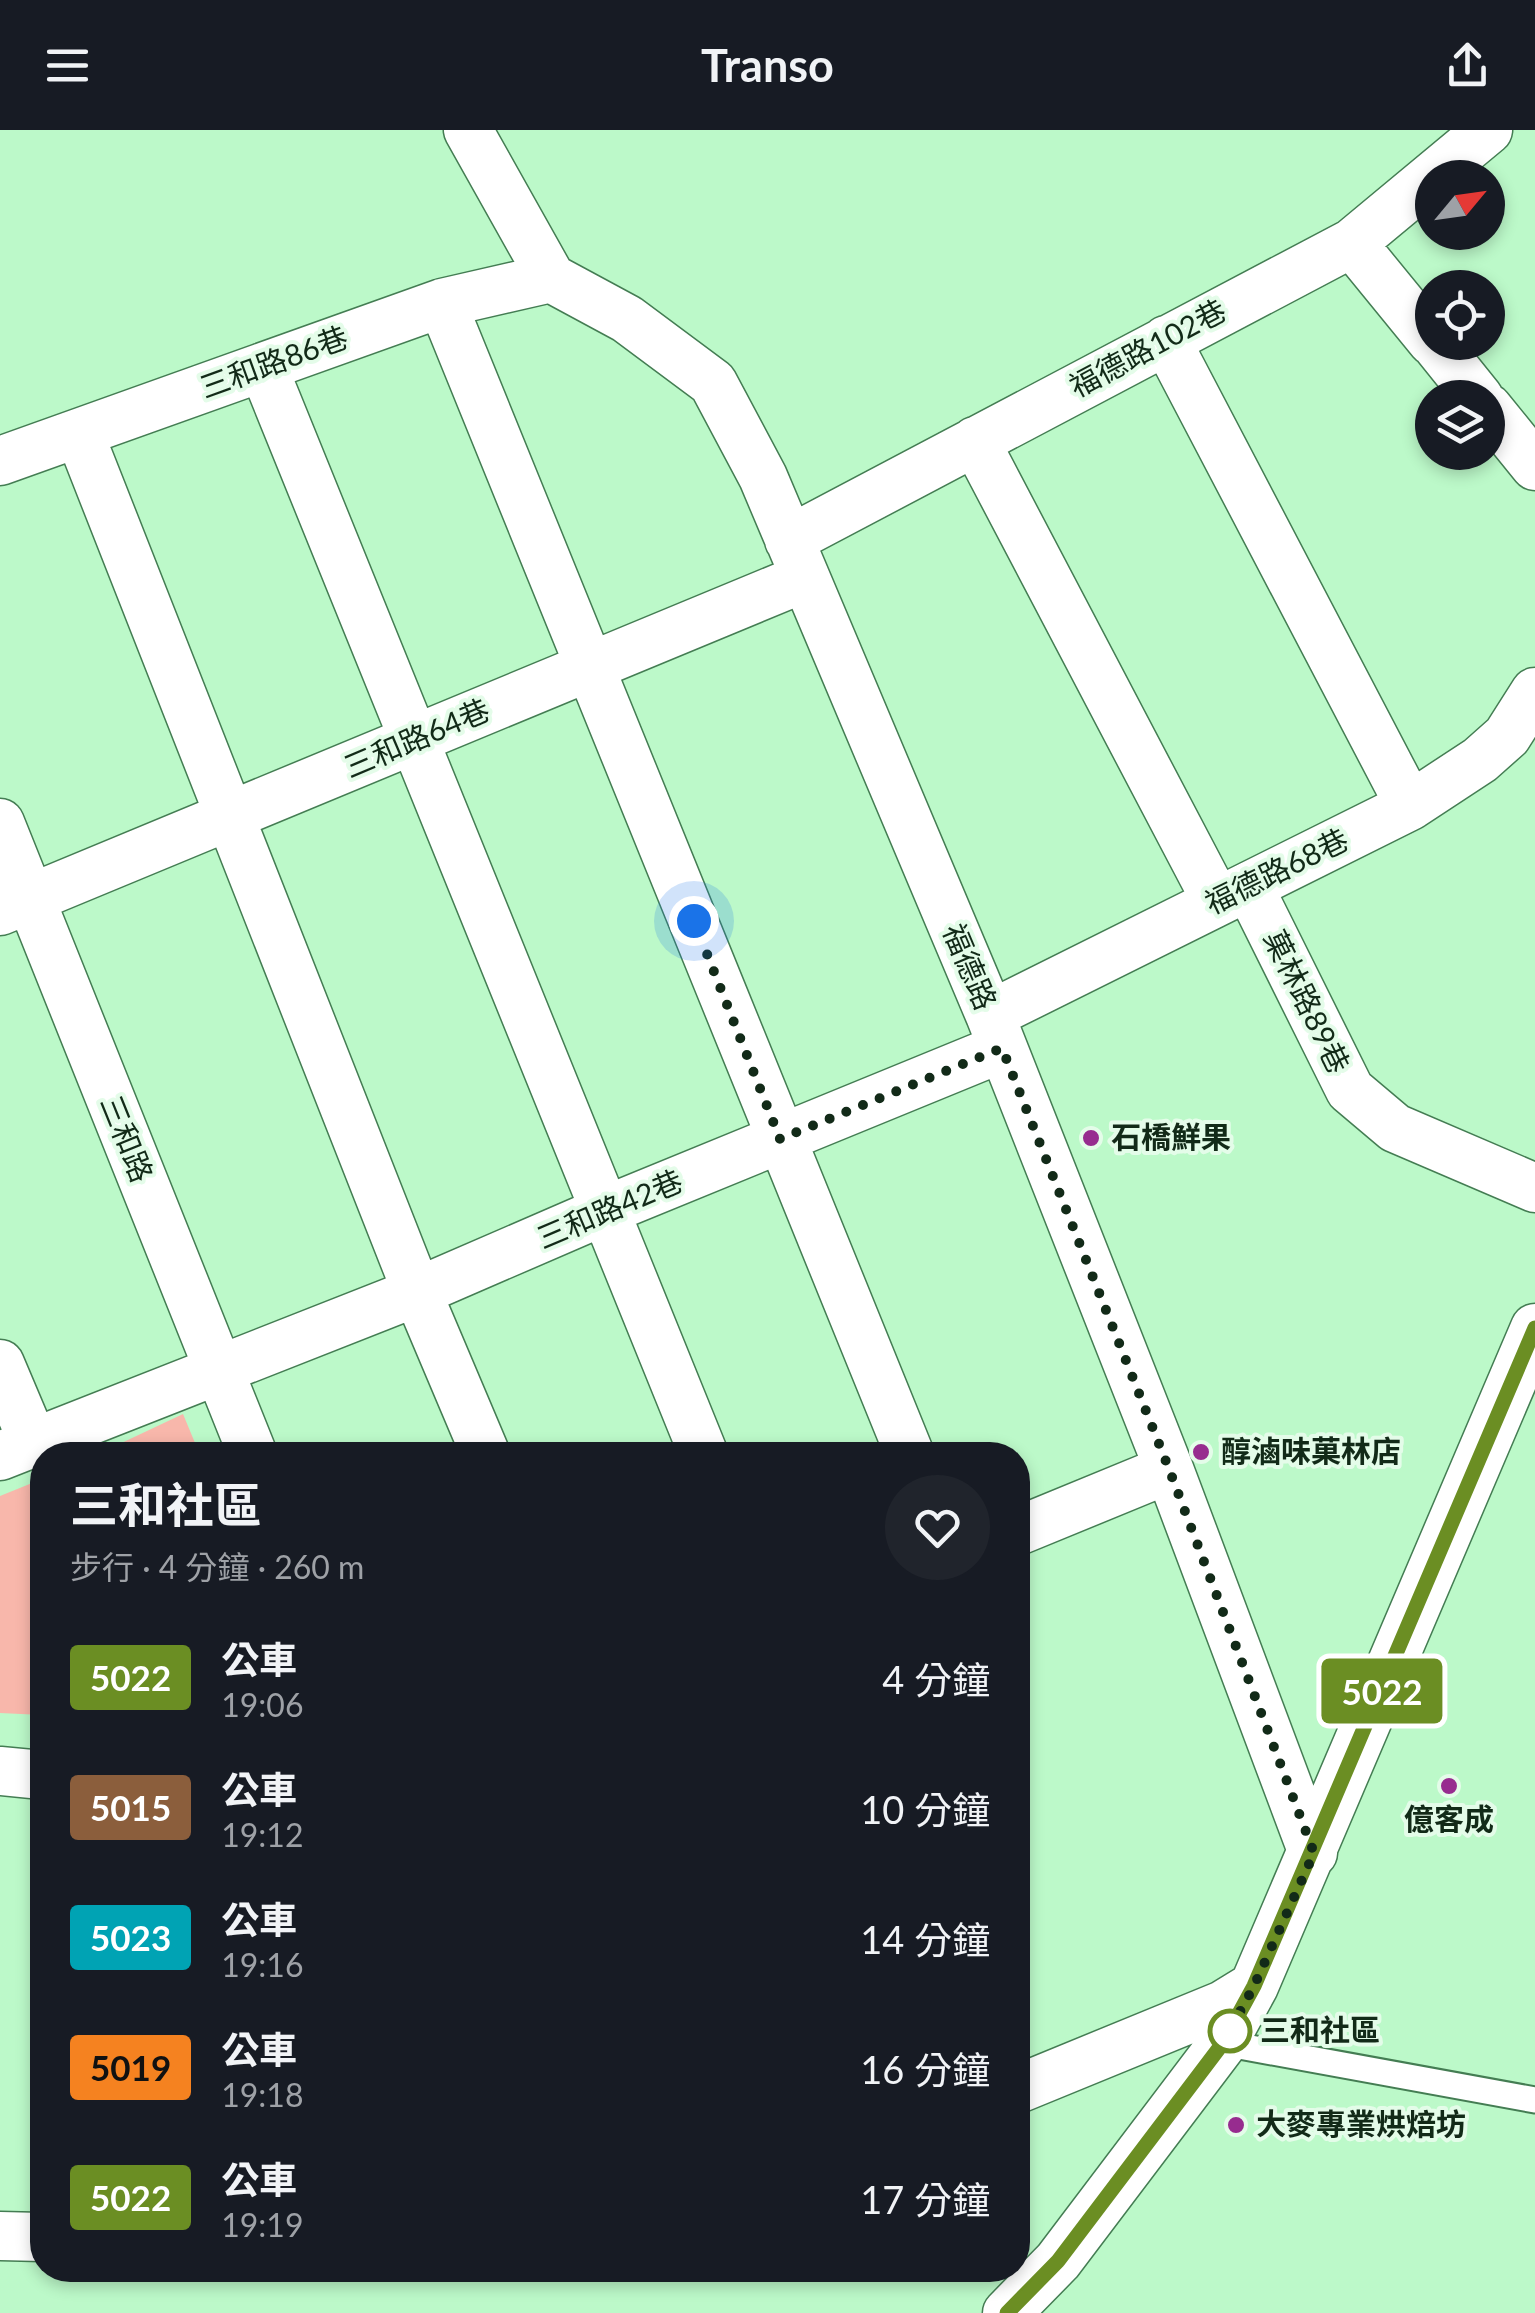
<!DOCTYPE html>
<html lang="zh-TW">
<head>
<meta charset="utf-8">
<style>
  body { margin:0; font-family:Lato,"Noto Sans TC",sans-serif; background:#20242c; color:#f1f3f6; height:100vh; display:flex; flex-direction:column; font-size:38px; white-space:nowrap }
  * { box-sizing:border-box; margin:0 }
  p { font-size:32px; color:#9ea1a6 }
  .icon { flex:none; width:55px; height:55px; fill:none; stroke:currentColor; stroke-width:2; stroke-linecap:round; stroke-linejoin:round }
  .map { position:relative; flex:1; overflow:hidden }
  .sheet { position:absolute; left:30px; top:1312px; width:1000px; height:840px; display:flex; flex-direction:column; background:#171b24; border-radius:40px; box-shadow:0 5px 15px #0003 }
  .sheet>* { flex:none }
  .badge { padding:0 20px; border-radius:8px; font-size:35px; line-height:65px }
  .needle { width:65px; rotate:61deg }
  .buttons { position:absolute; left:1415px; top:30px; display:grid; gap:20px }
  .buttons a { display:grid; place-items:center; width:90px; height:90px; border-radius:50%; background:#171b24; box-shadow:0 5px 15px #0003; font-size:50px }
  .you { position:absolute; width:50px; height:50px; margin:-25px; border:8px solid #fff; border-radius:50%; background:#1a73e8; box-shadow:0 0 0 15px #1a73e833 }
  .map>.badge { position:absolute; translate:-50% -50%; box-shadow:0 0 0 5px #fff }
  .round { display:grid; place-items:center; flex:none; width:105px; height:105px; border-radius:52px; background:#20242c }
  .overview { display:flex; align-items:center; justify-content:space-between; height:170px; padding:0 40px }
  h1 { font-size:48px; font-weight:700; line-height:75px }
  ul { padding:0; list-style:none }
  li { display:flex; align-items:center; gap:30px; height:130px; padding:0 40px }
  li div { flex:1 }
  li b { display:block; font-size:38px }
  li em { font-style:normal }
  li .badge { min-width:110px; font-weight:700; text-align:center }
  header { display:flex; justify-content:space-between; align-items:center; height:130px; padding:0 40px; background:#171b24; font-size:45px; font-weight:700 }
  .map>svg:first-child { display:block }
  .green { fill:#f8b7ab }
  .lines { fill:none; stroke-linecap:round; stroke-linejoin:round }
  .lane-casing { stroke:#447d53; stroke-width:29 }
  .street-casing { stroke:#447d53; stroke-width:51 }
  .lane { stroke:#fff; stroke-width:25 }
  .street { stroke:#fff; stroke-width:48 }
  .line-casing { stroke:#fff; stroke-width:22 }
  .line { stroke:#6b8e23; stroke-width:15 }
  .walk { stroke:#122a18; stroke-width:10; stroke-dasharray:0 18 }
  .poi-dot { fill:#972c8f; stroke:#e4fce9; stroke-width:4 }
  .stop-dot { fill:#fff; stroke:#6b8e23; stroke-width:5 }
  .labels { text-anchor:middle; stroke-width:8; stroke-linejoin:round; paint-order:stroke }
  .street-label { font-size:30px; fill:#122a18; stroke:#e4fce9 }
  .poi-label { font-size:30px; font-weight:bold; fill:#122a18; stroke:#e4fce9; text-anchor:start }
  .stop-label { font-size:30px; font-weight:bold; fill:#122a18; stroke:#e4fce9; text-anchor:start }
</style>
</head>
<body>
<header><svg class="icon" aria-label="menu" viewBox="0 0 24 24"><path d="M4 6h16M4 12h16M4 18h16"/></svg>Transo<svg class="icon" aria-label="share" viewBox="0 0 24 24"><path d="M12 15V3M7 8l5-5 5 5M5 13v7h14v-7"/></svg></header>
<div class="map">
<svg width="1535" height="2183" viewBox="0 0 1535 2183">
  <rect width="100%" height="100%" fill="#bcf9c9"/>
  <!-- green -->
  <path class="green" d="M183 1284 200 1325H96Z
    M42 1349V1585L0 1583V1366Z"/>
  <g class="lines">
    <defs>
      <path id="lane" d="M1223 1913 1535 1970"/>
      <path id="street" d="M468 0 551 148
        M1352 113 1432 211
        M551 148 627 189 713 253 763 347 990 885 1169 1339 1313 1723
        M442 173C601 555 752 942 910 1325
        M1166 210 1410 676
        M1434 212 1479 268
        M263 237 704 1325
        M1488 278 1535 336
        M79 303 417 1162 486 1325
        M975 311 1217 772
        M0 331 442 173 551 148
        M789 410 1352 113 1488 0
        M0 693 253 1325
        M1249 757 1350 960 1395 998 1535 1058
        M0 781 804 448
        M990 885 1410 676 1480 630 1507 606 1535 562
        M0 1234 33 1312
        M0 1326 417 1162 604 1081 1002 918
        M1018 1401 1169 1339
        M0 1641 42 1645
        M1018 1959 1223 1875 1254 1856
        M0 2106 42 2107
        M1007 2183 1058 2131 1223 1913 1254 1856 1535 1198"/>
    </defs>
    <!-- lane casing -->
    <use href="#lane" class="lane-casing"/>
    <!-- street casing -->
    <use href="#street" class="street-casing"/>
    <!-- lane -->
    <use href="#lane" class="lane"/>
    <!-- street -->
    <use href="#street" class="street"/>
  </g>
  <g class="lines">
    <defs>
      <path id="line" d="M1007 2183 1058 2131 1223 1913 1254 1856 1535 1198"/>
    </defs>
    <!-- line casing -->
    <use href="#line" class="line-casing"/>
    <!-- line -->
    <use href="#line" class="line"/>
    <!-- walk -->
    <path class="walk" d="M694 791 780 1009 1002 918 1169 1339 1314 1723 1254 1856 1223 1913 1230 1901"/>
  </g>
  <!-- markers -->
  <g class="poi-dot">
    <circle cx="1091" cy="1008" r="10"/>
    <circle cx="1201" cy="1322" r="10"/>
    <circle cx="1449" cy="1656" r="10"/>
    <circle cx="1236" cy="1995" r="10"/>
  </g>
  <circle class="stop-dot" cx="1230" cy="1901" r="20"/>
  <g class="labels">
    <!-- street labels -->
    <g class="street-label">
      <text transform="translate(1148 219) rotate(-28)" y="10">福德路102巷</text>
      <text transform="translate(274 233) rotate(-20)" y="10">三和路86巷</text>
      <text transform="translate(417 609) rotate(-23)" y="10">三和路64巷</text>
      <text transform="translate(1277 742) rotate(-26)" y="10">福德路68巷</text>
      <text transform="translate(969 837) rotate(67)" y="10">福德路</text>
      <text transform="translate(1306 872) rotate(64)" y="10">菓林路89巷</text>
      <text transform="translate(126 1009) rotate(68)" y="10">三和路</text>
      <text transform="translate(610 1080) rotate(-23)" y="10">三和路42巷</text>
    </g>
    <!-- poi labels -->
    <g class="poi-label">
      <text x="1111" y="1018">石橋鮮果</text>
      <text x="1221" y="1332">醇滷味菓林店</text>
      <text x="1449" y="1700" text-anchor="middle">億客成</text>
      <text x="1256" y="2005">大麥專業烘焙坊</text>
    </g>
    <!-- stop labels -->
    <g class="stop-label">
      <text x="1260" y="1911">三和社區</text>
    </g>
  </g>
</svg>
<div class="buttons">
<a><svg class="needle" viewBox="-14 -14 28 28"><path d="M0-13l5 13h-10z" fill="#e53935"/><path d="M0 13l5-13h-10z" fill="#9ea1a6"/></svg></a>
<a><svg class="icon" aria-label="locate" viewBox="0 0 24 24"><circle cx="12" cy="12" r="6"/><path d="M12 2v4M12 18v4M2 12h4M18 12h4"/></svg></a>
<a><svg class="icon" aria-label="layers" viewBox="0 0 24 24"><path d="M12 4l9 5-9 5-9-5zM3 14l9 5 9-5"/></svg></a>
</div>
<div class="you" style="left:694px;top:791px"></div>
<b class="badge" style="left:1382px;top:1561px;background:#6b8e23;color:#fff">5022</b>
<section class="sheet">
<div class="overview"><div><h1>三和社區</h1><p>步行 · 4 分鐘 · 260 m</p></div><a class="round"><svg class="icon" aria-label="heart" viewBox="0 0 24 24"><path d="M12 20l-8-8c-3-5 5-10 8-4 3-6 11-1 8 4z"/></svg></a></div>
<ul>
<li><span class="badge" style="background:#6b8e23;color:#fff">5022</span><div><b>公車</b><p>19:06</p></div><em>4 分鐘</em></li>
<li><span class="badge" style="background:#8b5e3c;color:#fff">5015</span><div><b>公車</b><p>19:12</p></div><em>10 分鐘</em></li>
<li><span class="badge" style="background:#00a3b4;color:#fff">5023</span><div><b>公車</b><p>19:16</p></div><em>14 分鐘</em></li>
<li><span class="badge" style="background:#f58220;color:#111">5019</span><div><b>公車</b><p>19:18</p></div><em>16 分鐘</em></li>
<li><span class="badge" style="background:#6b8e23;color:#fff">5022</span><div><b>公車</b><p>19:19</p></div><em>17 分鐘</em></li>
</ul>
</section>
</div>
</body>
</html>
